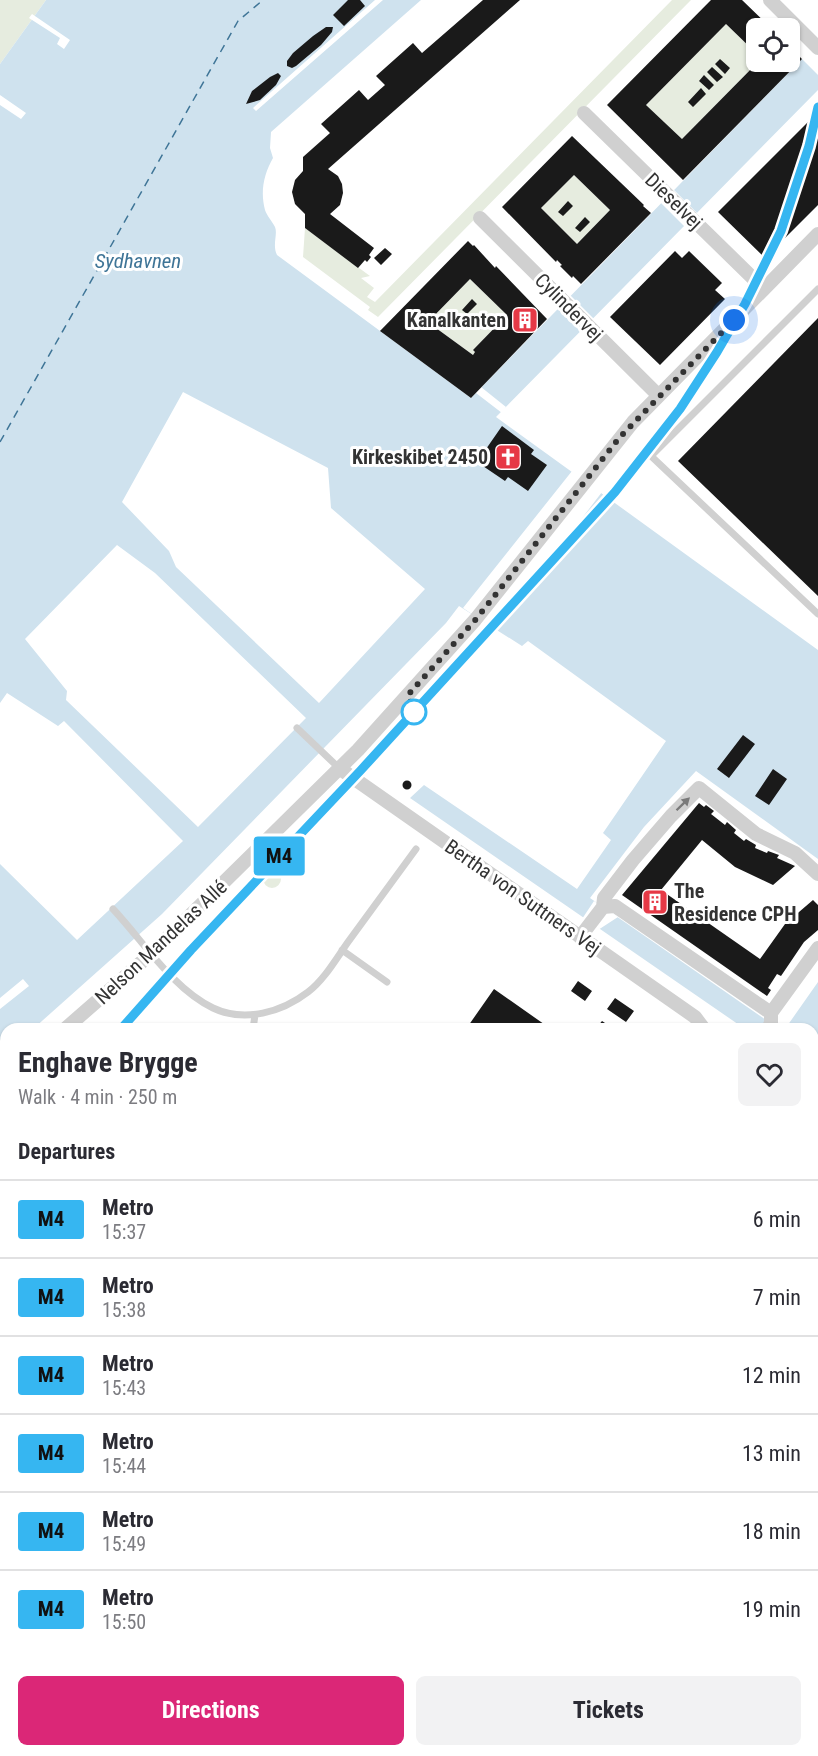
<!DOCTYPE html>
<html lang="en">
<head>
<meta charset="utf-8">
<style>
  body { margin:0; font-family:"Roboto Condensed",sans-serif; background:#f2f2f3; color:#2b2b33; height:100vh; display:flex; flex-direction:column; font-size:22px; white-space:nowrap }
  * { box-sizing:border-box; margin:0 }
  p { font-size:20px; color:#7c7c81 }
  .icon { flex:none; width:33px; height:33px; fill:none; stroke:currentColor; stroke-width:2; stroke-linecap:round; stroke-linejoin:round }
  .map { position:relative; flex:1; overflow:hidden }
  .panel { position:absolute; left:0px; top:1023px; width:819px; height:734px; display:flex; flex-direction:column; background:#fff; border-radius:18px 18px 0 0; box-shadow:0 2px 4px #0004 }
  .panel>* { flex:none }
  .badge { padding:0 12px; border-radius:4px; font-size:21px; line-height:39px }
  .controls { position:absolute; left:746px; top:18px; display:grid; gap:12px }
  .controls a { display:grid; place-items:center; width:54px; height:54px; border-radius:9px; background:#fff; box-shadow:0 2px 4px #0004; font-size:30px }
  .you { position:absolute; width:30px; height:30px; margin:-15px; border:4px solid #fff; border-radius:50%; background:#1a73e8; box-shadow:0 0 0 9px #1a73e833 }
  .map>.badge { position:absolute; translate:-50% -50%; box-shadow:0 0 0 3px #fff }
  h2 { padding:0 18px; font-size:22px; line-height:54px }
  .round { display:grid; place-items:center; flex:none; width:63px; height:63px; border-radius:9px; background:#f2f2f3 }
  .overview { display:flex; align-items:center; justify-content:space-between; height:102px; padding:0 18px }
  h1 { font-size:28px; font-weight:700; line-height:45px }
  .action { display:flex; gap:12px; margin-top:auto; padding:12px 18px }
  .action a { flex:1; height:69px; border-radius:9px; background:#db2777; color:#fff; font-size:24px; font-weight:700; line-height:69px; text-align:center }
  .action a+a { background:#f2f2f3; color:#2b2b33 }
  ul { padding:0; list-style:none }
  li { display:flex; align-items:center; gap:18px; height:78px; padding:0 18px; border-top:2px solid #e1e1e2 }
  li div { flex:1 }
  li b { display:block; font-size:22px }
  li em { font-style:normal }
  li .badge { min-width:66px; font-weight:700; text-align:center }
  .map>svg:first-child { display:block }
  .green { fill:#e6ecdf }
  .water { fill:#cfe2ee; fill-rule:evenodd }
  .pier { fill:#fff }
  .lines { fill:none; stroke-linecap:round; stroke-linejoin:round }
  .ferry { stroke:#3f7597; stroke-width:1.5; stroke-dasharray:8 6; stroke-linecap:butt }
  .building { fill:#1a1a1a; fill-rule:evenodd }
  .service { stroke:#d0d0d0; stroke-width:7 }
  .minor { stroke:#d0d0d0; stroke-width:14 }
  .primary { stroke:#ababab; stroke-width:21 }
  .oneway { fill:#7a7a7a }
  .line-casing { stroke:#fff; stroke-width:14 }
  .line { stroke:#36b6f1; stroke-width:9 }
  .walk { stroke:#333; stroke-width:6; stroke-dasharray:0 10.8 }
  .stop-dot { fill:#fff; stroke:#36b6f1; stroke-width:3 }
  .labels { text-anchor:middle; stroke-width:6; stroke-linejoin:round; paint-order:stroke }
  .street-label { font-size:20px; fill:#333; stroke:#fff }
  .poi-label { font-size:20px; font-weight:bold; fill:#333; stroke:#fff; text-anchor:end }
  .water-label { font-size:21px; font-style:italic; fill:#3f7597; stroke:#fff }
</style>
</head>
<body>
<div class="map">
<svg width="818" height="1756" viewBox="0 0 818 1756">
  <rect width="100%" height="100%" fill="#fff"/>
  <!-- green -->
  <path class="green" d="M0 0H46L0 64Z
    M672 0H691L378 317 368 310 370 307 303 257 305 228 370 276 361 278 374 288 367 297 375 302Z
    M726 24 756 53V62H758L682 139 646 105Z
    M574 175 610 210 577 244 541 208Z
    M470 279 507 315 473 350 475 352 473 355 425 320 428 318 430 320Z
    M263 879a9 9 0 1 1 18 0a9 9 0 1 1-18 0Z
    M164 1751V1750L256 1751 250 1756H160Z"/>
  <!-- water -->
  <path class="water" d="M46 0H421L271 132 270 148 273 158C264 174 260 191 265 210 267 216 272 221 275 227 278 234 272 245 277 255L471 398 802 59 818 75V90L496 417 818 650V859L696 771 644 827 590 898 779 1029H745L410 798 424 785 577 889 611 840 603 833 666 741 528 641 522 646 459 606 446 623 162 914 33 1029H6V1051L0 1056V864L77 940 183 841 64 721 58 726 7 693 0 703V64ZM183 392 328 468 331 508 425 589 319 703 176 567 169 551 122 502ZM117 545 155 573 306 718 198 827 66 700 67 691 25 639Z
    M818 982V1048L813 1055V1029H785Z"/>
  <!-- pier -->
  <path class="pier" d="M375 0H383L256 111 253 108Z
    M32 14 70 40 64 49 57 44 60 38 29 18Z
    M0 95 26 113 21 119 0 105Z
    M672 188 699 215 686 228 659 201Z
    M568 293 595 320 582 333 555 306Z
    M481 387 506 407 502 413 476 393Z
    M572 471 602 492 573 530 557 565 527 588 494 629 463 608Z
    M594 901 618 917 598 930 582 919Z
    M23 979 29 986 0 1009V998Z"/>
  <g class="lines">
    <!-- ferry -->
    <path class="ferry" d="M0 442 238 21 263 0"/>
  </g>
  <!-- building -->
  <path class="building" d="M348 0H360L365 6 344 26 333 15Z
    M483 0H520L328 169 338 176 342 184 343 193 340 205 330 214 374 248 369 255 371 257 367 262 365 260 358 268 305 228V214L295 204 292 192 295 180 303 171V157L330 133 321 124 359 90 368 100 385 85 376 76 413 43 422 53Z
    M711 0H742L771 28H756V53L726 24 646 105 682 139 758 62H789V46L802 59 683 180 607 105Z
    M326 27H333L332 32 321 45 296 66 292 68 287 66V61L293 53 313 36Z
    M720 59 730 68 725 74 715 64Z
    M712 67 723 77 717 82 707 72Z
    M278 73 281 76 276 85 260 100 246 104 252 91 270 77Z
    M704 75 714 85 709 90 699 81Z
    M701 88 706 94 693 107 688 102Z
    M818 112V205L765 258 718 212Z
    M572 136 644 205 643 206 651 213 581 284 573 276 572 278 560 266 562 265 557 260 556 262 502 207ZM574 175 610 210 577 244 541 208Z
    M568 201 573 206 563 216 558 212Z
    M585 217 590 222 580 232 575 228Z
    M468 241 473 246 474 245 495 268 496 266 547 319 471 398 380 331ZM470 279 507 315 473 350 475 352 473 355 425 320 428 318 430 320Z
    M385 248 392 254 381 265 374 258Z
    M675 251 682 258 689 251 722 283 715 290 725 299 660 365 610 317Z
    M472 299 477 304 467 314 462 310Z
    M487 313 492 318 480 330 475 325Z
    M818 318V596L678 461Z
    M502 426 534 450 531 454 547 465 528 491 508 477 505 481 477 462Z
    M743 735 755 744 729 778 717 769Z
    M773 769 787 779 769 805 755 796Z
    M402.5 785a4.5 4.5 0 1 1 9 0a4.5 4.5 0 1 1-9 0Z
    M699 803 704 807 706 805 714 811 711 814 725 825 727 822 736 830 734 833 744 841 746 839 756 845 755 848 767 853 768 851 779 855 777 858 795 866 773 885 735 867 702 840 661 890 760 959 785 924 813 900 818 905V930L804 942 781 976 777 974 768 988 771 990 767 996 622 895Z
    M578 981 592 991 585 1001 571 991Z
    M494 989 551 1029H466Z
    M615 998 634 1011 626 1022 607 1009Z
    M602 1021 614 1029 597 1027Z
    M818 1080V1127L813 1123V1087Z
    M813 1186H818V1370H814Z
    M384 1750H514L519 1756H378Z"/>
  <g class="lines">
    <!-- service -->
    <path class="service" d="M818 289 651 456 818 614
      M297 728 339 768
      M113 909C143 941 173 989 213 1008 245 1023 282 1012 308 992 324 980 336 959 348 942 371 911 393 880 416 849
      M342 950 387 982
      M253 1029 255 1015
      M0 1268H6"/>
    <!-- minor -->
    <path class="minor" d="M770 0 818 48
      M584 113 764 289
      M480 218 658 395
      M339 768 695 1017 704 1029
      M603 907 615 906 771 1013
      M580 937 603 907 604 898 633 860 671 816 699 788 756 834 795 853 818 874
      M65 1029 152 953 358 750 475 620 633 422 818 234
      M768 1029 771 1023V1013L818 948
      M813 1068 818 1061
      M0 1086 6 1080
      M813 1145 818 1149
      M0 1444H6
      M0 1666 2 1698 6 1706
      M645 1750 654 1756"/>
    <!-- primary -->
    <path class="primary" d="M813 1472 818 1471
      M813 1490H818
      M117 1756 119 1750
      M142 1756 145 1750"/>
  </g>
  <!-- one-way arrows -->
  <defs><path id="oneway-solid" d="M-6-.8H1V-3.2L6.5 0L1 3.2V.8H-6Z" transform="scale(1.5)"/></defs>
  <use class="oneway" href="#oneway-solid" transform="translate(683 804) rotate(-44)"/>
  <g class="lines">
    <defs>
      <path id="line" d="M121 1029 191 950 361 770 615 492 680 409 717 352 745 304 781 231 809 146 818 107"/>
    </defs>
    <!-- line casing -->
    <use href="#line" class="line-casing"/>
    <!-- line -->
    <use href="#line" class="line"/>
    <!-- walk -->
    <path class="walk" d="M414 712 408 695 477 618 620 437 734 320"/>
  </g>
  <!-- icons -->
  <defs>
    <symbol id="building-square" viewBox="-11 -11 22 22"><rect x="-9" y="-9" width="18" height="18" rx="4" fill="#e63946" stroke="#fff"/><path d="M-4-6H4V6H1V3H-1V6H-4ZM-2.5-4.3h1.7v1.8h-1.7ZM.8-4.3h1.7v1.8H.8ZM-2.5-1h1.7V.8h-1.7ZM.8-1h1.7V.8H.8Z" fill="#fff"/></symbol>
    <symbol id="church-square" viewBox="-11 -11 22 22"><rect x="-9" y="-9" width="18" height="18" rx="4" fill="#e63946" stroke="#fff"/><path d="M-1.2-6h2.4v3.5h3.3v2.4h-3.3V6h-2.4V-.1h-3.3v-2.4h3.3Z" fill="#fff"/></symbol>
  </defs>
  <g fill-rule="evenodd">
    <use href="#building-square" x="510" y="305" width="30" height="30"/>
    <use href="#church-square" x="493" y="442" width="30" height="30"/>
    <use href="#building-square" x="640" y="887" width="30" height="30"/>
  </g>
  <!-- markers -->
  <circle class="stop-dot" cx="414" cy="712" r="12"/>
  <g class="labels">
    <!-- street labels -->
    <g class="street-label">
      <text transform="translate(674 201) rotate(44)" y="7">Dieselvej</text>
      <text transform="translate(569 307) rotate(45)" y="7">Cylindervej</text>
      <text transform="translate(523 897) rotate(35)" y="7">Bertha von Suttners Vej</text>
      <text transform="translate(161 942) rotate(-43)" y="7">Nelson Mandelas Allé</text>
    </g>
    <!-- poi labels -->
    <g class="poi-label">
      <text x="506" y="327">Kanalkanten</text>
      <text x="488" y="464">Kirkeskibet 2450</text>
      <text x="674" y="898" text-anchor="start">The<tspan x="674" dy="23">Residence CPH</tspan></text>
    </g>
    <!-- water labels -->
    <g class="water-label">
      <text x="138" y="268">Sydhavnen</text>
    </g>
  </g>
</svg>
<div class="controls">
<a><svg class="icon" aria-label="locate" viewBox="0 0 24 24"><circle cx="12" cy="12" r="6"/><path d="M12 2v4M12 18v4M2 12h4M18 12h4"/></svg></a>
</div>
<div class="you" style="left:734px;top:320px"></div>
<b class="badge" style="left:279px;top:856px;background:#36b6f1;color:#111">M4</b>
<section class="panel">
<div class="overview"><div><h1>Enghave Brygge</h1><p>Walk · 4 min · 250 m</p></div><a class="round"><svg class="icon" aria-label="heart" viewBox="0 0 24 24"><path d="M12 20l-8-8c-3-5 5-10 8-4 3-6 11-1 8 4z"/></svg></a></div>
<h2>Departures</h2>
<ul>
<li><span class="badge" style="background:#36b6f1;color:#111">M4</span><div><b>Metro</b><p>15:37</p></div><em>6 min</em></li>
<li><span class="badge" style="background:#36b6f1;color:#111">M4</span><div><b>Metro</b><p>15:38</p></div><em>7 min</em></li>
<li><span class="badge" style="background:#36b6f1;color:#111">M4</span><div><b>Metro</b><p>15:43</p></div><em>12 min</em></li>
<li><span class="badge" style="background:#36b6f1;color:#111">M4</span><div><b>Metro</b><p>15:44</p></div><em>13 min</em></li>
<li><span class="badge" style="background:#36b6f1;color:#111">M4</span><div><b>Metro</b><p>15:49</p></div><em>18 min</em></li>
<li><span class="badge" style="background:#36b6f1;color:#111">M4</span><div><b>Metro</b><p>15:50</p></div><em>19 min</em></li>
</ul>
<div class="action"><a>Directions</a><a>Tickets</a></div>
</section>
</div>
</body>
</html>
